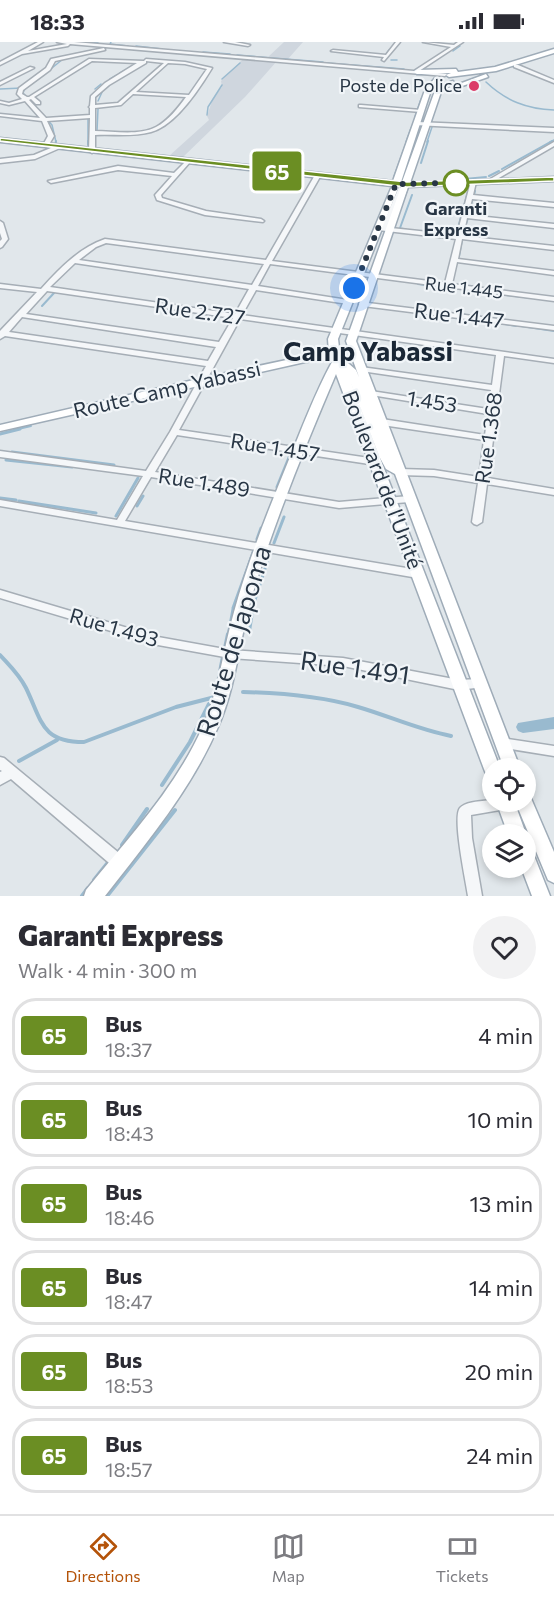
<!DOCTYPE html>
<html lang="en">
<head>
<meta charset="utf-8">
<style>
  body { margin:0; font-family:Commissioner,sans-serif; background:#f2f2f3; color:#2b2b33; height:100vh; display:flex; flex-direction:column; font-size:22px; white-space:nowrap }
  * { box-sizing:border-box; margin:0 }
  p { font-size:20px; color:#7c7c81 }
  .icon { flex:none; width:33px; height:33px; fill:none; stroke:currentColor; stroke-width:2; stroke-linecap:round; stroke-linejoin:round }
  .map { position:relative; height:854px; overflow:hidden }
  .side { display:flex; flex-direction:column; background:#fff; flex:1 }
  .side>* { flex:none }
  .badge { padding:0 12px; border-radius:4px; font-size:21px; line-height:39px }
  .buttons { position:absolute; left:482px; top:716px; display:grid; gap:12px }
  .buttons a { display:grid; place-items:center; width:54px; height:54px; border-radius:50%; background:#fff; box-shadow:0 3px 9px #0003; font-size:30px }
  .you { position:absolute; width:30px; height:30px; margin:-15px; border:4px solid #fff; border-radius:50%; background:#1a73e8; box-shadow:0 0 0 9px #1a73e833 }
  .map>.badge { position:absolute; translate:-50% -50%; box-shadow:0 0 0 3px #fff }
  .round { display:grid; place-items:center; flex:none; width:63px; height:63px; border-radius:32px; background:#f2f2f3 }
  .overview { display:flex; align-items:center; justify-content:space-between; height:102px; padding:0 18px }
  h1 { font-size:28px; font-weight:800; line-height:45px }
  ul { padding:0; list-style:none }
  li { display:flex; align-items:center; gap:18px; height:75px; margin:0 12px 9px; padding:0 6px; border:3px solid #e1e1e2; border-radius:24px }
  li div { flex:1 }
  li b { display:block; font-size:22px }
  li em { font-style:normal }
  li .badge { min-width:66px; font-weight:700; text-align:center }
  .status { display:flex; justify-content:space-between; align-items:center; height:42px; padding:0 30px; background:#fff; direction:ltr }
  .status svg { height:16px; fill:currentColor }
  .menu { display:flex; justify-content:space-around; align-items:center; height:84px; border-top:2px solid #e1e1e2; background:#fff; font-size:16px; color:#7c7c81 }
  .menu a { display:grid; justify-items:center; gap:3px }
  .menu .active { color:#b45309 }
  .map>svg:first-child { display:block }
  .built { fill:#cfd6de }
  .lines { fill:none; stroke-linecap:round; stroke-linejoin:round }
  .stream-far3 { stroke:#99bacf; stroke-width:1.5 }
  .stream-far2 { stroke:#99bacf; stroke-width:2 }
  .stream-far1 { stroke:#99bacf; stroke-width:3 }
  .stream { stroke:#99bacf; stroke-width:4 }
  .canal { fill:#99bacf; fill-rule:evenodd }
  .minor-casing { stroke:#a6aeb6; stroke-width:3 }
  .major-casing { stroke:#9facb8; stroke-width:3 }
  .minor { fill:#f5f7f9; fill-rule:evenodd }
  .major { fill:#fff; fill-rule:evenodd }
  .line { fill:#6b8e23; stroke:#fff; stroke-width:1.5 }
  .walk { stroke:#283645; stroke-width:6; stroke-dasharray:0 10.8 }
  .poi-dot { fill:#db3b68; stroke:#f1f5f8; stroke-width:2 }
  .stop-dot { fill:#fff; stroke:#6b8e23; stroke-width:3 }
  .labels { text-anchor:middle; stroke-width:4.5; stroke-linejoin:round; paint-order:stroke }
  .far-poi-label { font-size:18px; fill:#283645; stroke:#f1f5f8; text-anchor:end }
  .far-stop-label { font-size:18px; font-weight:bold; fill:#283645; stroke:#f1f5f8 }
  .far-street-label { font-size:18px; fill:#283645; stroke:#f1f5f8 }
  .street-label { font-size:21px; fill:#283645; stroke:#f1f5f8 }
  .near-street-label { font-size:26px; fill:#283645; stroke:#f1f5f8 }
  .district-label { font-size:27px; font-weight:bold; fill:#1a2736; stroke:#f1f5f8 }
</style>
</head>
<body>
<div class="status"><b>18:33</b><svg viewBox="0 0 49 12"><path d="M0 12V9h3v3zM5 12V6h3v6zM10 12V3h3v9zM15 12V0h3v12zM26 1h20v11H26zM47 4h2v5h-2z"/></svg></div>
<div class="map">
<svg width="554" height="854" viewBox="0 0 554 854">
  <rect width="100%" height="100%" fill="#e1e7eb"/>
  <!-- built -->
  <path class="built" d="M284 0H303L288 17 373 25 371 27 277 19 245 55 182 116 169 114 209 78 207 74 213 56 222 45 221 39 244 16 168 9 267 16Z"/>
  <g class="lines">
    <!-- stream-far3 -->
    <path class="stream-far3" d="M86 0 98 1
      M111 0 110 2 128 4
      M136 4 162 7
      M453 9 460 4
      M203 10 230 12
      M387 11 389 8
      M237 13 323 20
      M391 18H397
      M327 21 404 27
      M120 31 136 22
      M110 37 117 33
      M222 37 240 21
      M36 39 63 17
      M486 40C506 59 527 67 554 68
      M25 46 23 51 52 83 56 100
      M0 47 22 46
      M95 47 101 42
      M424 48 425 45
      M98 59 103 48
      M88 73V100
      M207 73 208 65 222 43
      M415 75 421 57
      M97 89 98 67
      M406 100 411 86
      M427 100 433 82
      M550 100 554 98"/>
    <!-- stream-far2 -->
    <path class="stream-far2" d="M88 99V103
      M55 104 56 99
      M38 115 51 109
      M421 121 428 99
      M502 127 552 99
      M489 134 499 129
      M394 135 407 99
      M545 135H554
      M524 136H535
      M508 137 517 136
      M443 139 486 135
      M474 153 475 149
      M469 173 472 158
      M466 182 468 176
      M407 188 400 186 412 153
      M456 193 469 146
      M464 194 466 185
      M459 214 462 198
      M418 242 446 246
      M490 251 532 256
      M42 264 54 251
      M428 268 457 272
      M460 272 473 274
      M505 282 516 284
      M521 284 554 289
      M473 310 490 312
      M14 388 31 384"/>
    <!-- stream-far1 -->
    <path class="stream-far1" d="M0 392 20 387
      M12 410 114 423
      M6 418 72 425
      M277 445 290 413
      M0 456 16 458
      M19 459 96 471
      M137 464 143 454
      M116 474 138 436
      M257 497 261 486
      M274 501 284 475
      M233 566 254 508
      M249 592 254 561 270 511
      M228 594 233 567"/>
    <!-- stream -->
    <path class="stream" d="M225 606 228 592
      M0 613C10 624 19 632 26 646 42 679 41 700 84 700L176 665 215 655
      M219 635 223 614
      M243 650C282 651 321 654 358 665 389 674 419 688 451 694
      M19 719 57 698
      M162 743 190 700 209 662
      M122 803 147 767
      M94 838 110 818
      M82 854 88 846
      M107 854 175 768"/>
    <!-- canal -->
    <path class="canal" d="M554 675V687L523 691 518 689 516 685 518 681Z"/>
    <defs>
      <path id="minor" d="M38 0H43L28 9 67 2 57 0H74L414 29 451 5 423 0 454 3 458 0H463L419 29 447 32 445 34 70 2 68 4 22 12 0 23V20Z
        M224 0H235L250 3 248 4Z
        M396 0H400L384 19 382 18 384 15 331 9 333 8 386 13Z
        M104 6 105 8 55 19 50 28 23 48 22 52 27 55H29L89 17 144 19 146 17 185 20 212 26C200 46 175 84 151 90 133 95 114 92 95 93V109L92 111 89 109 90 76 47 79 54 94 48 104 46 105 43 103 48 94 42 79 0 74V72L40 76 25 59 9 63 0 61V59L9 61 22 57 17 52 19 46 46 26 51 17ZM92 19 137 21 105 41 91 54 90 64 89 65 90 66V73L46 76 29 58 31 57 36 62H40V60L34 55ZM146 19 164 21 118 61 95 63V55L109 43 146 21ZM168 21 185 22 207 27 189 53 136 50ZM133 52 186 55C178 66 168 79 156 85 138 94 114 89 95 89V66L121 63Z
        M514 23H518L554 38V41L514 25Z
        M30 25 34 26 0 43V40Z
        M361 63 421 68 423 69 421 70 359 65V63Z
        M417 80 554 86V90L415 83V81Z
        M554 100V104L492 140 487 139Z
        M58 103 60 104V106L35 117 0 121V117L34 113Z
        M188 117 191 119 161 153 162 156 206 169 261 177 264 179 263 180 205 173 157 158 155 153 172 134 118 128 51 141 48 139 118 124 174 131Z
        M318 131 321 133 272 219 445 241 456 197 378 188 375 186 378 184 382 185 399 145 407 147 393 184 391 186 457 193 471 139 476 140 473 153 554 161V165L472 157 468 173 554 182V186L467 176 463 194 554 204V208L462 197 458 217 554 229V233L457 220 452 242 554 255V259L270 222 258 244 348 258 352 260 348 262 256 248 242 273 554 317V321L504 314 488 436 554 447V453L487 442 482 480 477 483 474 482 472 480 478 441 434 434 400 433 395 430 400 427 434 428 479 435 484 398 382 383 378 380 382 377 485 393 488 372 371 353 367 351 371 349 488 367 491 348 361 329 357 327 361 325 492 343 496 313 240 277 179 388 376 417 380 420 376 423 177 393 155 430 339 460 409 454 414 457 409 460 339 466 151 435 125 479 418 528 422 529 423 532 422 535 418 536 0 464V458L117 478 143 434 0 415V409L146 429 170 390 206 324 5 294 0 297V289L37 250 0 246V242L41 247C59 227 79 206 105 197L266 218 315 133ZM106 201 264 222 252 243 79 218 96 205ZM75 221 249 247 235 272 50 245ZM47 249 233 276 219 300 26 272ZM22 275 216 305 208 319 9 290Z
        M0 179 3 181 8 197 2 205 0 206V199L2 197 0 191Z
        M360 260 554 284V288L363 264 359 262Z
        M0 548 158 595 230 608 343 616 459 638 479 637 483 639 485 642 483 645 459 648 343 624 230 616 158 603 0 556Z
        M502 696 554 704V714L498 705 496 701 498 697Z
        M0 715 4 716 125 816 127 821 125 826 120 827 115 826 11 737 0 743V730L2 729 0 728Z
        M492 758V759H511L512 761 511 765 506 767 471 773 472 796 482 854H468C466 840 452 775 460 766 466 759 484 759 492 758Z"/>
      <path id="major" d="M554 7V11L496 29 449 35 446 33 451 31 417 32 414 30 417 28 456 27 458 30 495 25Z
        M486 32 488 35 448 49 443 48Z
        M435 36 438 38 431 48 401 140H402L436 46 453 39 455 42 442 47 410 141 554 135V139L408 145 356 299 520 726H504L395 432 386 427 379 414 347 331 500 726H492V734L486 732 484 727 336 332C305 405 274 480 251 557 239 600 236 644 218 685 191 748 147 800 105 854H84L86 848C128 796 176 746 203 684 219 648 223 608 234 570 248 519 268 469 288 420 302 386 315 351 332 320L331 317 305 320 0 389V383L202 336 305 314 329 311 328 297 392 144 0 100V96L393 139 425 48ZM399 144 401 145 346 299 359 335 356 328 340 314 338 297Z
        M525 752 530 754 554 810V841L548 838 515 759H525Z
        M496 759H514L526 792 525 794V792H508Z
        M525 803 531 806 550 854H532L521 825H525Z"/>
    </defs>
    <!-- minor casing -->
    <use href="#minor" class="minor-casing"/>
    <!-- major casing -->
    <use href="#major" class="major-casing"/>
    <!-- minor -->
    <use href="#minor" class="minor"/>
    <!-- major -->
    <use href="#major" class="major"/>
  </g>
  <!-- line -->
  <path class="line" d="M0 96 407 140 554 135V139L407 145 0 99Z"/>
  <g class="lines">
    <!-- walk -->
    <path class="walk" d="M354 246 396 142 456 141"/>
  </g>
  <!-- markers -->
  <circle class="poi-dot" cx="474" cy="44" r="6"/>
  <circle class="stop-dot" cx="456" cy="141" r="12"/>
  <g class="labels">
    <!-- far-poi labels -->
    <g class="far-poi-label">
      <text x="462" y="50">Poste de Police</text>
    </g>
    <!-- far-stop labels -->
    <g class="far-stop-label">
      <text x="456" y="173">Garanti<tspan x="456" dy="21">Express</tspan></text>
    </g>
    <!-- far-street labels -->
    <g class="far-street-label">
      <text transform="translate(464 246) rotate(7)" y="6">Rue 1.445</text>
    </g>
    <!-- street labels -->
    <g class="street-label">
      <text transform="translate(200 270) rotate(8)" y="7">Rue 2.727</text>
      <text transform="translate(459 274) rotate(7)" y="7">Rue 1.447</text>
      <text transform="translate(167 348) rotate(-13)" y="7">Route Camp Yabassi</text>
      <text transform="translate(432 360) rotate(9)" y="7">1.453</text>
      <text transform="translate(489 396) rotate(-82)" y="7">Rue 1.368</text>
      <text transform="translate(275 406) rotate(9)" y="7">Rue 1.457</text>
      <text transform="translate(382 438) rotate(69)" y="7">Boulevard de l'Unité</text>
      <text transform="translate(204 441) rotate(9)" y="7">Rue 1.489</text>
      <text transform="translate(114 586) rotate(16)" y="7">Rue 1.493</text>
    </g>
    <!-- near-street labels -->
    <g class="near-street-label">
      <text transform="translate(234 599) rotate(-73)" y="9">Route de Japoma</text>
      <text transform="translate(355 626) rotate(8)" y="9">Rue 1.491</text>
    </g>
    <!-- district labels -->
    <g class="district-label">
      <text x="368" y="319">Camp Yabassi</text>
    </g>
  </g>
</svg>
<div class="buttons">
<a><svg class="icon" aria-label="locate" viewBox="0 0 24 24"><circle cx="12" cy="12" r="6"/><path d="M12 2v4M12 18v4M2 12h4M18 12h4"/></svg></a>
<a><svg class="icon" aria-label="layers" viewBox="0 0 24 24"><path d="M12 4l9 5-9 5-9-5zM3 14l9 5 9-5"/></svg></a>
</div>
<div class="you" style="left:354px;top:246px"></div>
<b class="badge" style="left:277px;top:129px;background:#6b8e23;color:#fff">65</b>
</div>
<section class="side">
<div class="overview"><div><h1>Garanti Express</h1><p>Walk · 4 min · 300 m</p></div><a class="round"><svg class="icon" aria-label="heart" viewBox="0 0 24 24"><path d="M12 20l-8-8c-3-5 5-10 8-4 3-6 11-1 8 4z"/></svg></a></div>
<ul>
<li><span class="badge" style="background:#6b8e23;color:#fff">65</span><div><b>Bus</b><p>18:37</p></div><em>4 min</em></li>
<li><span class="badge" style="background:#6b8e23;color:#fff">65</span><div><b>Bus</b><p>18:43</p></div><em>10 min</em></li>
<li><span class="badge" style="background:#6b8e23;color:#fff">65</span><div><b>Bus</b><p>18:46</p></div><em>13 min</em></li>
<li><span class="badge" style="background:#6b8e23;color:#fff">65</span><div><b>Bus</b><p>18:47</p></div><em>14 min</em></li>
<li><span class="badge" style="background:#6b8e23;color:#fff">65</span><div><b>Bus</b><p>18:53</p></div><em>20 min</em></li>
<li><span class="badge" style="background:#6b8e23;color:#fff">65</span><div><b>Bus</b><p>18:57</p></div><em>24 min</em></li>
</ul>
</section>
<nav class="menu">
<a class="active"><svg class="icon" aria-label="directions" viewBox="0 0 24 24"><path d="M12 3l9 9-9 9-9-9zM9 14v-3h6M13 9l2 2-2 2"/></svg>Directions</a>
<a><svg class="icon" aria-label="map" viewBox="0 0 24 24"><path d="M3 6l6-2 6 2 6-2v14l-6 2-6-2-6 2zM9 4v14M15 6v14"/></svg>Map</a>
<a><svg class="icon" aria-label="tickets" viewBox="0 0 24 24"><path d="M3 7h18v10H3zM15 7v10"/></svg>Tickets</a>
</nav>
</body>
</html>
